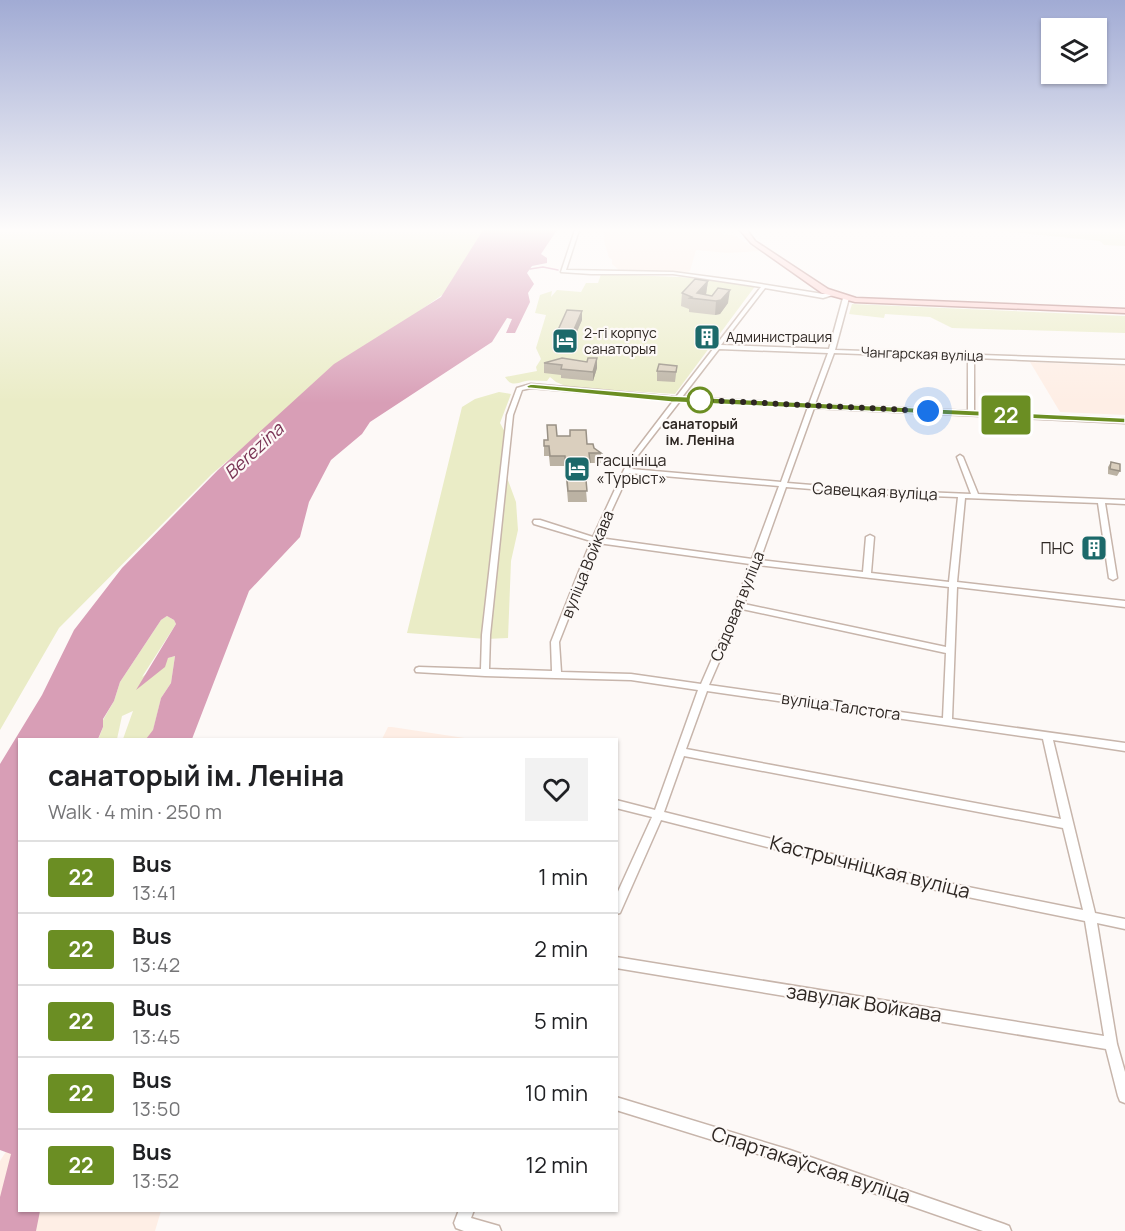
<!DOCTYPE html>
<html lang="en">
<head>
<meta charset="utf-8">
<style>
  body { margin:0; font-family:Manrope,sans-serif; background:#f2f2f2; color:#202124; height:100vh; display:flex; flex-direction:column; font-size:22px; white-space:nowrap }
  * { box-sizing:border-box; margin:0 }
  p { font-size:20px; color:#757577 }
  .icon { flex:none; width:33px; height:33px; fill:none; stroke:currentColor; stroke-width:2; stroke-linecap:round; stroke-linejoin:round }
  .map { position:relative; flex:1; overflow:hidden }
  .side { position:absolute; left:18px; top:738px; width:600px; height:474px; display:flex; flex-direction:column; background:#fff; border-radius:0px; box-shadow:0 2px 4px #0004 }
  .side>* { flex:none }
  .badge { padding:0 12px; border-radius:4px; font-size:21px; line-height:39px }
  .buttons { position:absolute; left:1041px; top:18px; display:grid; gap:12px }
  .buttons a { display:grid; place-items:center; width:66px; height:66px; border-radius:0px; background:#fff; box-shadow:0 2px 4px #0004; font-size:30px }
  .you { position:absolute; width:30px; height:30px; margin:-15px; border:4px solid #fff; border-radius:50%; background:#1a73e8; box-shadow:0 0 0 9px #1a73e833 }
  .map>.badge { position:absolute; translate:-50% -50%; box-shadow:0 0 0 3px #fff }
  .round { display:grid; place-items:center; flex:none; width:63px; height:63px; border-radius:0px; background:#f2f2f2 }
  .summary { display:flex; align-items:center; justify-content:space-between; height:102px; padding:0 30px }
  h1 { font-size:28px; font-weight:700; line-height:45px }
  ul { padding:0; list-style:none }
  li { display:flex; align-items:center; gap:18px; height:72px; padding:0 30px; border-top:2px solid #e0e0e0 }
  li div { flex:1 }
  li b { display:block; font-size:22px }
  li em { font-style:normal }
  li .badge { min-width:66px; font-weight:700; text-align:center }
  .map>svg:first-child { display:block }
  .built { fill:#feeee5 }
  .green { fill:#eaecc6 }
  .water { fill:#d89eb6 }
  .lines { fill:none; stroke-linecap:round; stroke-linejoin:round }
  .stream { stroke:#d89eb6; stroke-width:1.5 }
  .street-casing { stroke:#c7b5ab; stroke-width:3 }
  .primary-casing { stroke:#b5817e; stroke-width:3 }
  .street { fill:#fff; fill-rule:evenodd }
  .primary { fill:#fed1cf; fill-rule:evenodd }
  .wall { fill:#bbb2a3 }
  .shaded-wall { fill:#999185 }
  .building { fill:#dacfbe; stroke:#999185; stroke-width:1.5 }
  .line { fill:#6b8e23; stroke:#fff; stroke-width:1.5 }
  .walk { stroke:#2e2723; stroke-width:6; stroke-dasharray:0 10.8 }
  .stop-dot { fill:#fff; stroke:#6b8e23; stroke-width:3 }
  .labels { text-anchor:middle; stroke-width:4.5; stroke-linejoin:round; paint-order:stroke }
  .far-poi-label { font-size:14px; fill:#2e2723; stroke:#fdf9f7; text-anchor:start }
  .far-street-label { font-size:14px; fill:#2e2723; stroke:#fdf9f7 }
  .far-stop-label { font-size:14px; font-weight:bold; fill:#2e2723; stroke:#fdf9f7 }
  .poi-label { font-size:16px; fill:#2e2723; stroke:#fdf9f7; text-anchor:start }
  .street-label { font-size:16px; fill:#2e2723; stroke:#fdf9f7 }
  .water-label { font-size:18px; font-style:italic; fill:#7b3556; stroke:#fdf9f7 }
  .near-street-label { font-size:20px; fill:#2e2723; stroke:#fdf9f7 }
</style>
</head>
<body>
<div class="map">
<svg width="1125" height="1231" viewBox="0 0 1125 1231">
  <rect width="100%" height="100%" fill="#fdf9f7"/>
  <!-- built -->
  <path class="built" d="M605 230H721L723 235H733L760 251 728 253 696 250 690 271 687 272 620 271 612 264V259L609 258 604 241Z
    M1030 362 1125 366V415L1060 412Z
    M388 727H392L471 739H382Z
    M19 1131 20 1210 161 1211 155 1231H0V1161Z"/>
  <!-- green -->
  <path class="green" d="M0 230H488L445 293 324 378 212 474 59 628 0 730Z
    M992 230H1125V246L1104 245 1100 241Z
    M601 274 680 277 756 285 675 394 568 387 556 382 550 377 547 381C540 381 532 380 526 381 517 383 511 387 505 377L537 371 536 367 541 359 536 348 546 315 535 313 540 295 552 291 551 297 557 290 581 292 586 283H598Z
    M852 304 1125 316V333L952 328 930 317 885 314 884 318 849 314Z
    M499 392 511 394 500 423 507 436 505 472 516 502 518 530 511 561 508 638 486 639 407 633 462 407 475 399Z
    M167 616 174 620 176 624 142 677 168 658 175 656 171 683 161 698 153 731 146 739H123L133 711 122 716 117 739 98 740 103 727V720L114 701 120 682 161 620Z"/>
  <!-- water -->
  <path class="water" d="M483 230H557L541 254 547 258V263L532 266 527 273 534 284 528 293 530 302 515 333H506L512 319 507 318 492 342 370 422 362 434 331 460 309 502 300 537 249 591 192 739H146L153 730 161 698 171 683 175 656 168 658 165 667 136 690 176 624 174 620 167 616 161 620 120 682 114 701 103 719V727L98 739 20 740V1210L40 1211 36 1231H0V1197L11 1154 0 1150V764L42 695 74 630 122 568 218 470 334 364 441 297Z"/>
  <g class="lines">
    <!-- stream -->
    <path class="stream" d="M530 269 543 267 558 270"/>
    <defs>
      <path id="street" d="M575 230H579L566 270 673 272 748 282 823 294 833 292 836 294 823 298 765 288 721 345 829 349 843 298 846 296 849 298 835 350 1125 360V364L974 358V412L1125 419V423L814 408 787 483 874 490 971 494 957 457 960 455 963 457 978 494 1125 500V504L1105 503 1117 578 1113 580 1109 578 1098 503 965 498 957 582 1125 601V607L957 587 952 719 1125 743V751L1053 740 1095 913 1125 919V929L1097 923 1117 1044 1125 1072V1103L1120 1101 1118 1096 1106 1049 616 968V957L1104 1036 1085 921 948 893 661 820 620 913 616 914V896L652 817 616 808V800L655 810 698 690 631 680 485 676 416 672 415 670 416 668 419 667 481 669 482 635 507 415 517 388 531 384 676 397 761 287 673 274H591L561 272ZM719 349 828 353 809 404 682 397ZM834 353 968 358V411L815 404ZM531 388 674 400 629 459 593 537 540 520H534L533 522 534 524 591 541 551 642 552 671 489 669 490 635 513 415 522 390ZM680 401 808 407 781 482 631 469 635 459ZM629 473 779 486 752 559 599 538ZM786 487 874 494 958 497 949 582 871 573 874 537 870 535 866 537 863 572 760 560ZM598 543 750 564 735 606 701 684 631 674 561 672 559 642ZM758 565 949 587 946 647 744 604ZM742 609 946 653 943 718 709 685ZM707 691 1043 739 1061 819 686 749ZM684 756 1063 828 1083 910 948 883 664 812Z
        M616 1097 790 1150 1004 1224 1009 1226 1011 1231H983L790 1164 616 1110Z
        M459 1210H474L471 1218 499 1226 501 1231H464L456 1228 454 1223Z"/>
      <path id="primary" d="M740 230H747L755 241 828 289 856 298 1125 309V313L855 302 822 293 751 243Z"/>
    </defs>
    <!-- street casing -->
    <use href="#street" class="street-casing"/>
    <!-- primary casing -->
    <use href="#primary" class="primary-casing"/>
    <!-- street -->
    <use href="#street" class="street"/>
    <!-- primary -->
    <use href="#primary" class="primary"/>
  </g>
  <!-- wall -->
  <path class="wall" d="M708 281 706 295 728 303 720 314 715 315 689 312V309L681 306 682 293Z
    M582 320 569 350 554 349V339Z
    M544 363 597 368 593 381 561 378V375L544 373Z
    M677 366 675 382 657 381V371Z
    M557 436 587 444 601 453V463H590V473L585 478 587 502H568L565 466H550L549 456H544V440H548Z
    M1111 462 1120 471 1117 476 1108 474V467Z"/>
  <!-- shaded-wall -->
  <path class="shaded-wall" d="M708 281 706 294 701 300 697 293Z
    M730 290 728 303 720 314 715 315 716 301Z
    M582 311V320L569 350V341Z
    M597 358V368L593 381V372Z
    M590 462V473L584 479 585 469Z"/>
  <!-- building -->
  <path class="building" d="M695 279 708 281 697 293 712 296 718 288 730 290 721 300 716 301 690 298 692 297 682 293Z
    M567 310 582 311 569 341 554 339Z
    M562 358 587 362 588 358H597L593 372 561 369 562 365 544 363Z
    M659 364 677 366 676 372 657 371Z
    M547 425H556L557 436H570V430H586L587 444H593L594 448 601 453H589L590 462 585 469 587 491H568L565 456H550L549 446H544V440H548Z
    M1111 462 1120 464V471L1110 469Z"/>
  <!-- sky -->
  <linearGradient id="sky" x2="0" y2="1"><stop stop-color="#a1abd4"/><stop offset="0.57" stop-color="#fefcfb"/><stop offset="1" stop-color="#fefcfb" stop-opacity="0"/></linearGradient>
  <rect width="1125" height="403" fill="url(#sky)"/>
  <!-- line -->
  <path class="line" d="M531 384 671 396 1125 418V423L671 402 528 388 526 386Z"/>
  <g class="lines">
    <!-- walk -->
    <path class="walk" d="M700 400 928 411"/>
  </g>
  <!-- icons -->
  <defs>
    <symbol id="building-square" viewBox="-11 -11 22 22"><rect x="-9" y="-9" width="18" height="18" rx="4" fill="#1c696a" stroke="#fdf9f7"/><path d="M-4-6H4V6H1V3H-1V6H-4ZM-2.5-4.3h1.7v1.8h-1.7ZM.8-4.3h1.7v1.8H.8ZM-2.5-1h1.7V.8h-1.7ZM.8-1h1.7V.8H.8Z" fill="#fff"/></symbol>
    <symbol id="hotel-square" viewBox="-11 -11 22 22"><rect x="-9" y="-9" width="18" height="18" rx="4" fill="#1c696a" stroke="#fdf9f7"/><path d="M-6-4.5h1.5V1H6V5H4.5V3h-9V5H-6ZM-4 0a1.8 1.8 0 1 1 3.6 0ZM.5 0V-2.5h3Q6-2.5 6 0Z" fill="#fff"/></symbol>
  </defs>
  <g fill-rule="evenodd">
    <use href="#building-square" x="692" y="322" width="30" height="30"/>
    <use href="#hotel-square" x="550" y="326" width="30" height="30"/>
    <use href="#hotel-square" x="562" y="454" width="30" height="30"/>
    <use href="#building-square" x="1079" y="533" width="30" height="30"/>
  </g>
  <!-- markers -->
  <circle class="stop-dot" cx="700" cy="400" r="12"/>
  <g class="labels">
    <!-- far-poi labels -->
    <g class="far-poi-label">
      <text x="584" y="338">2-гі корпус<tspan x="584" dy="16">санаторыя</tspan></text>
      <text x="726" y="342">Администрация</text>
    </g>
    <!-- far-street labels -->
    <g class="far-street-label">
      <text transform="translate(922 354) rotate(2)" y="5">Чангарская вуліца</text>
    </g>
    <!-- far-stop labels -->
    <g class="far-stop-label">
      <text x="700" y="429">санаторый<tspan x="700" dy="16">ім. Леніна</tspan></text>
    </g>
    <!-- poi labels -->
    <g class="poi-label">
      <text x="596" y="466">гасцініца<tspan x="596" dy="18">«Турыст»</tspan></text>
      <text x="1074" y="554" text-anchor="end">ПНС</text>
    </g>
    <!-- street labels -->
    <g class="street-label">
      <text transform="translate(875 491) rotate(3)" y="6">Савецкая вуліца</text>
      <text transform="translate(587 564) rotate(-68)" y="6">вуліца Войкава</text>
      <text transform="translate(737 606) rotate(-68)" y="6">Садовая вуліца</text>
      <text transform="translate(841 706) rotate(8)" y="6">вуліца Талстога</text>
    </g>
    <!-- water labels -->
    <g class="water-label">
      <text transform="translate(254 451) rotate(-43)" y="6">Berezina</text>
    </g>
    <!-- near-street labels -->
    <g class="near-street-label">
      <text transform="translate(870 867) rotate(14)" y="7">Кастрычніцкая вуліца</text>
      <text transform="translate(864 1003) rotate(9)" y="7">завулак Войкава</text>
      <text transform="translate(811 1165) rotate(18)" y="7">Спартакаўская вуліца</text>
    </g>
  </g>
</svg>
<div class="buttons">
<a><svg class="icon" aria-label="layers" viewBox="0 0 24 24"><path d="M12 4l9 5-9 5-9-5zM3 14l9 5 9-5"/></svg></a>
</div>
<div class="you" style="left:928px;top:411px"></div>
<b class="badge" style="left:1006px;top:415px;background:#6b8e23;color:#fff">22</b>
<section class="side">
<div class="summary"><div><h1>санаторый ім. Леніна</h1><p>Walk · 4 min · 250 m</p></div><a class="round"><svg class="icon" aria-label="heart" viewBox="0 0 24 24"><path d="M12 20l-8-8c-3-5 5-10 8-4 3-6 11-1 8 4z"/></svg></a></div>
<ul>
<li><span class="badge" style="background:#6b8e23;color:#fff">22</span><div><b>Bus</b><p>13:41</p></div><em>1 min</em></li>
<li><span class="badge" style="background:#6b8e23;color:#fff">22</span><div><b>Bus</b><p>13:42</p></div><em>2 min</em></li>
<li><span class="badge" style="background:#6b8e23;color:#fff">22</span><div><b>Bus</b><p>13:45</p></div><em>5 min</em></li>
<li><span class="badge" style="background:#6b8e23;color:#fff">22</span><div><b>Bus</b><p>13:50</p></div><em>10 min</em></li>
<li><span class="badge" style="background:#6b8e23;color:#fff">22</span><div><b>Bus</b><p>13:52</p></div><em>12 min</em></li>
</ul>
</section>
</div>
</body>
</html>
